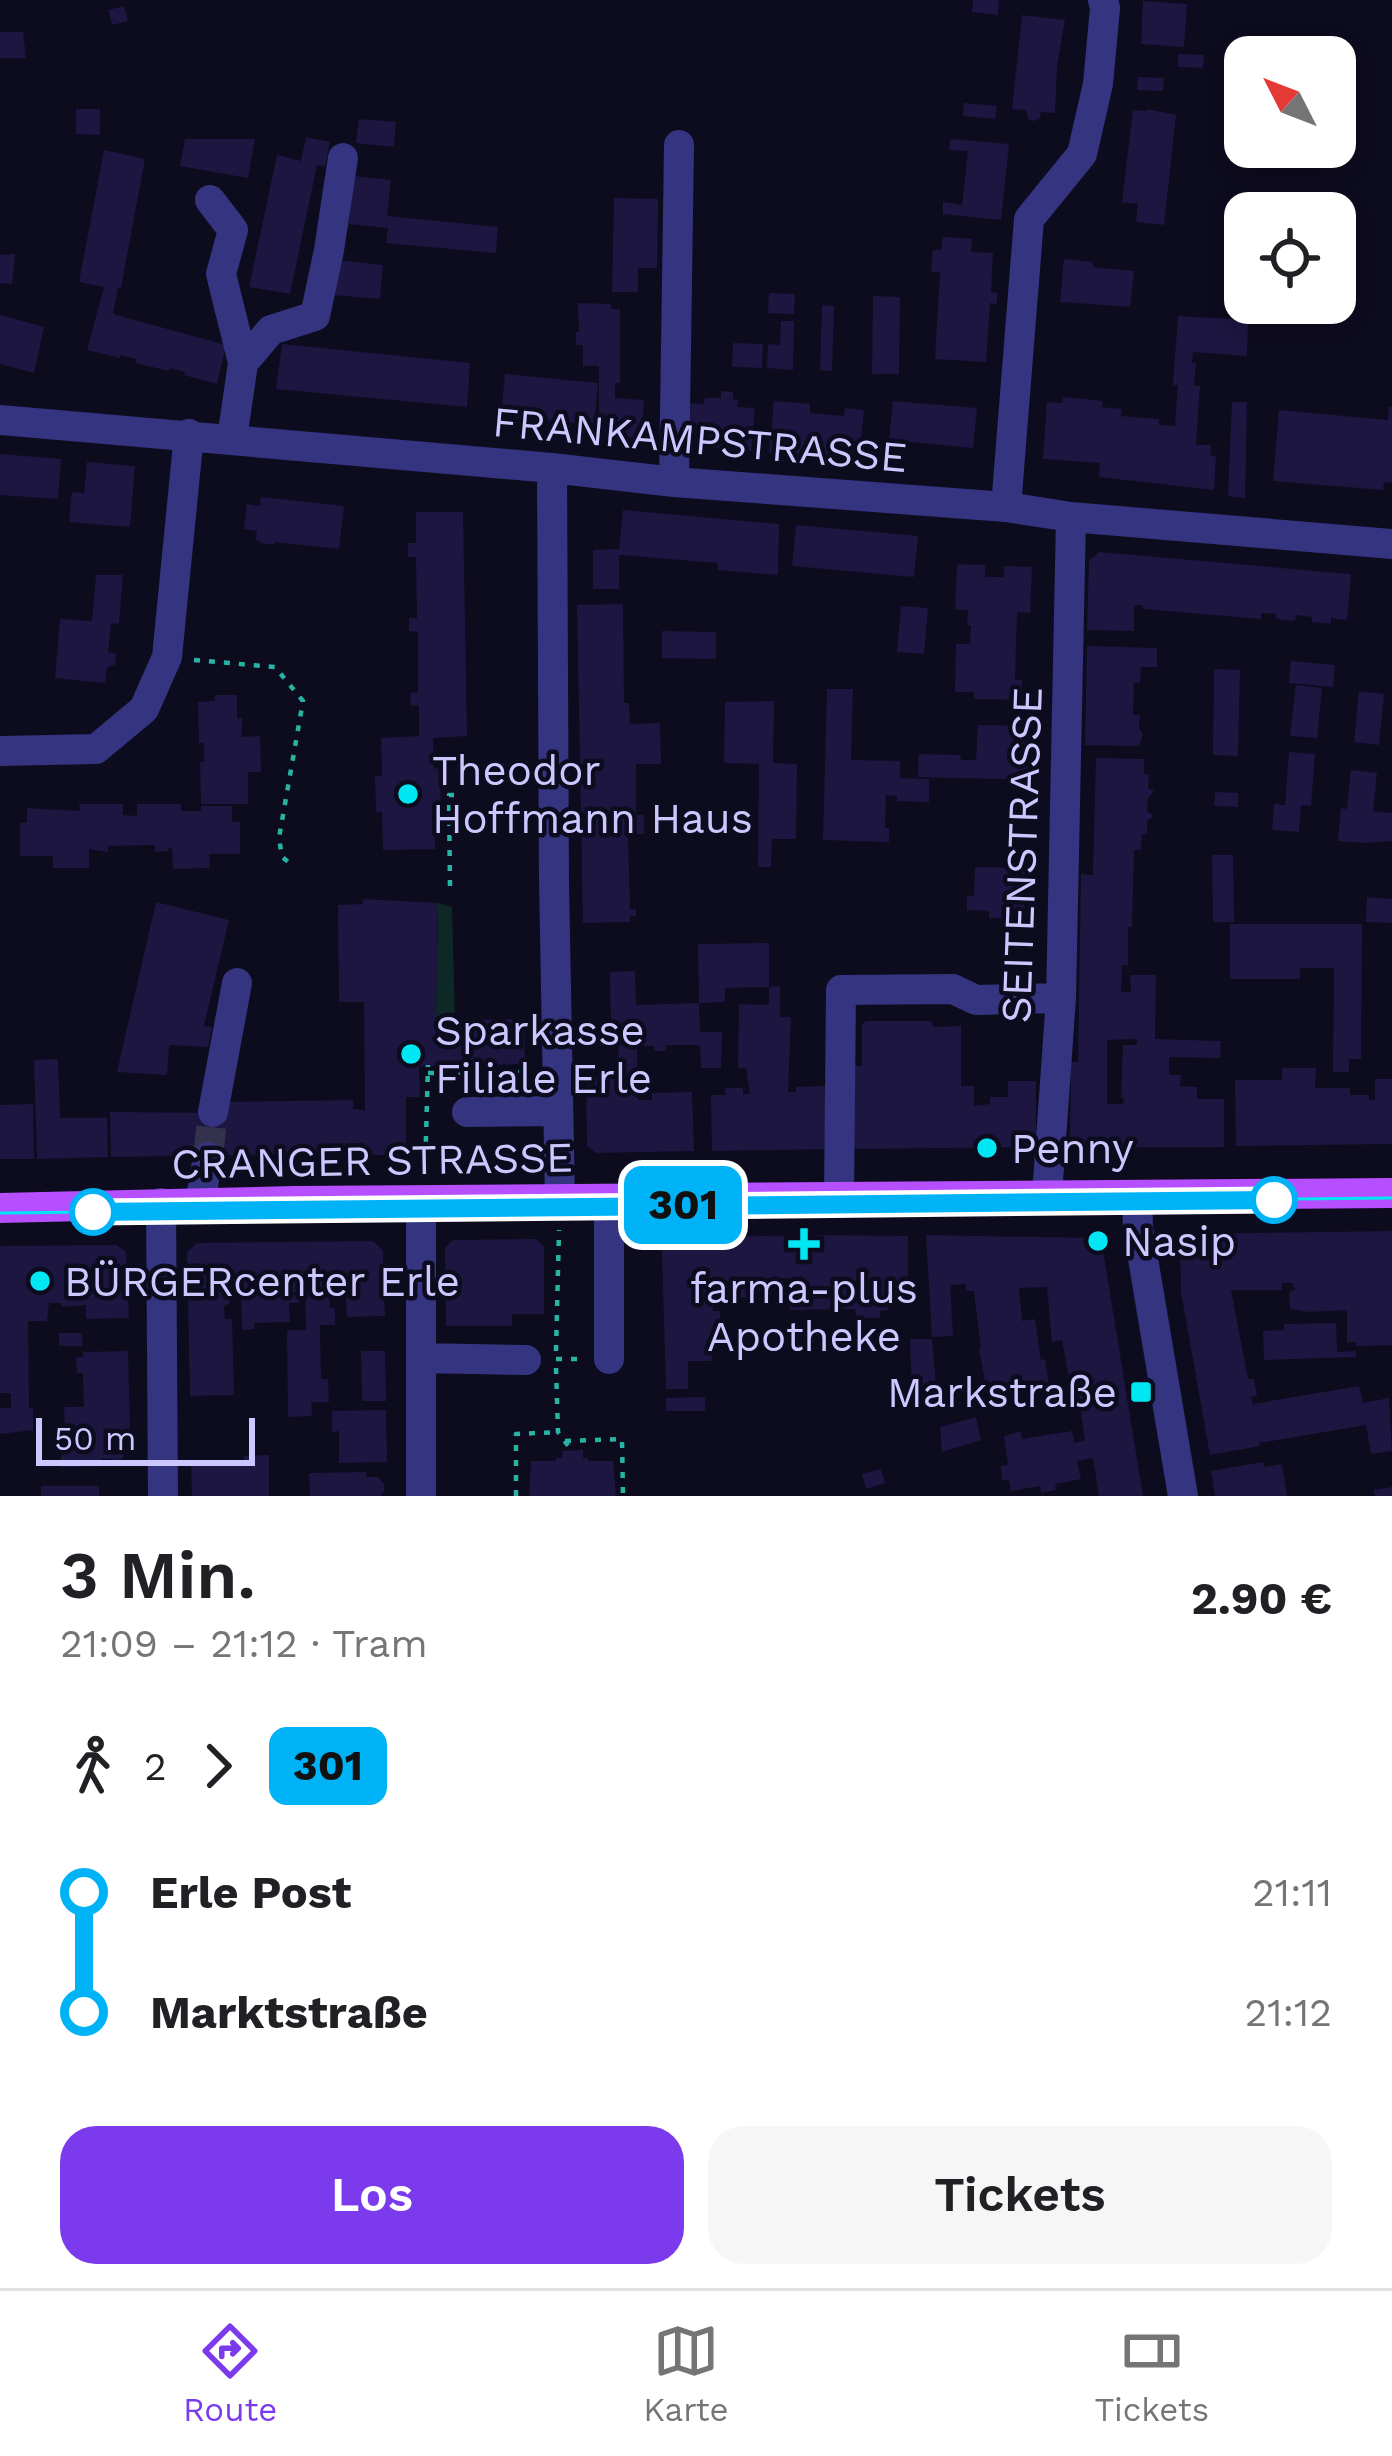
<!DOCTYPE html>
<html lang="de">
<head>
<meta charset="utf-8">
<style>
  body { margin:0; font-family:"Work Sans",sans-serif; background:#f6f6f6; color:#202124; height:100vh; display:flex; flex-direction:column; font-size:45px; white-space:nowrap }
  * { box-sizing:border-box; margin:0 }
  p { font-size:39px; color:#757577 }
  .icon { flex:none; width:66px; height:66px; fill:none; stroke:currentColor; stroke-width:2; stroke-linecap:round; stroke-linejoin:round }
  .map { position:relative; height:1496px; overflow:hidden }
  .details { display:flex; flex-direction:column; background:#fff; flex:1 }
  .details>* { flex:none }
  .badge { padding:0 24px; border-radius:18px; font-size:42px; line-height:78px }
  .needle { width:78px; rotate:312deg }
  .buttons { position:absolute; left:1224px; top:36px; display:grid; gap:24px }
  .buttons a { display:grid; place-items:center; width:132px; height:132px; border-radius:24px; background:#fff; box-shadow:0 6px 18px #0003; font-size:60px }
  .scale { position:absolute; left:36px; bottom:30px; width:219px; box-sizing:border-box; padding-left:12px; border:6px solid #ccc8ff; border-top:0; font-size:33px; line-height:42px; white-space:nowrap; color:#ccc8ff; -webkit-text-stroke:9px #0d0b1e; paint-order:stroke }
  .map>.badge { position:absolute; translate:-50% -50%; box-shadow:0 0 0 6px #fff }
  .legs { display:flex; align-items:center; gap:18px; height:132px; padding:0 60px; font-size:39px }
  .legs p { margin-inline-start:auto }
  .head { display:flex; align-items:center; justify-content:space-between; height:204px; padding:0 60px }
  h1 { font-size:66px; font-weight:600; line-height:90px }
  .action { display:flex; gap:24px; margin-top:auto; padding:24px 60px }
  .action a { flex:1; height:138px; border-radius:36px; background:#7c3aed; color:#fff; font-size:48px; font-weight:600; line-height:138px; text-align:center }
  .action a+a { background:#f6f6f6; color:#202124 }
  ul { padding:0 60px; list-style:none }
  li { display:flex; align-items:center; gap:42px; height:120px; font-size:45px }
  li i { display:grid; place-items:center; width:18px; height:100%; margin:0 15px; background:currentColor }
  li i::after { content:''; width:30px; height:30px; margin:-15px; border:9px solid; border-radius:50%; background:#fff }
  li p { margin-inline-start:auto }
  li:first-child i { background:linear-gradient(#0000 50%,currentColor 0) }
  li:last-child i { background:linear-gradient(currentColor 50%,#0000 0) }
  .menu { display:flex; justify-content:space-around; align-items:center; height:168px; border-top:3px solid #e0e0e0; background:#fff; font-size:33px; color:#757577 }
  .menu a { display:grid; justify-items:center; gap:6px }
  .menu .on { color:#7c3aed }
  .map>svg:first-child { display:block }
  .green { fill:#0e2826 }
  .building { fill:#1d1640; fill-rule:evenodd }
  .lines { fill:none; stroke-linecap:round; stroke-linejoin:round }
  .minor-tunnel { stroke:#33314b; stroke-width:30; stroke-dasharray:30 15; stroke-linecap:butt }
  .path { stroke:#27b4a5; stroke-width:4.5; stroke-dasharray:6 9; stroke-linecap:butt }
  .minor { stroke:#343480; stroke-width:30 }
  .major { stroke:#b64fff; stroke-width:30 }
  .tram { stroke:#00e6f3; stroke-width:3 }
  .line-1-casing { stroke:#fff; stroke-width:27 }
  .line-1 { stroke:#00b2f6; stroke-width:18 }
  .poi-dot { fill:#00e6f3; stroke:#0d0b1e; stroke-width:4.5 }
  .stop-1-dot { fill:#fff; stroke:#00b2f6; stroke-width:6 }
  .labels { text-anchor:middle; stroke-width:9; stroke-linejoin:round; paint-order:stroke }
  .street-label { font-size:42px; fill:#ccc8ff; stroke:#0d0b1e }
  .poi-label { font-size:42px; fill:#ccc8ff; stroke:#0d0b1e; text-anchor:start }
</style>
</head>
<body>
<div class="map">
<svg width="1392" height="1496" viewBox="0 0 1392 1496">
  <rect width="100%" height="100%" fill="#0d0b1e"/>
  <!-- green -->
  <path class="green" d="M438 903 452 907 455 1021 436 1020Z"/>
  <!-- building -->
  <path class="building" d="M973 0H999L998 15 972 12Z
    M1143 1 1187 4 1184 47 1141 44Z
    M124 6 128 21 112 25 108 10Z
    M1022 15 1065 20 1057 66 1055 113 1041 112 1040 118 1034 121 1028 119 1026 110 1012 109Z
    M0 32H23L26 58H0Z
    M1178 54 1204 55 1203 68 1178 67Z
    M1138 77 1164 78 1163 91 1137 90Z
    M964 103 997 106 995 119 963 116Z
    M76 109H100V135L76 134Z
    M1147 109 1176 115 1164 225 1136 222 1138 204 1122 202 1133 110 1147 111Z
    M359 119 396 122 394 147 356 143Z
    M306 137 330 142 325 166 317 165 290 294 249 287 277 155 301 161Z
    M185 139H255L248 178 180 166Z
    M950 139 1009 144 1001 220 943 214V202L962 205 968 151 949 150Z
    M104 150 145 159 121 288H118L113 314 226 345 217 384 184 375 185 372 170 368 169 371 135 363 136 359 121 355 120 358 87 350 104 287 79 282Z
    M353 176 391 180 387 216 498 227 496 253 386 243 388 228 349 224Z
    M614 198 658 199 657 268H638V292H612Z
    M943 237 972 239 971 252 993 253 991 292 997 293V304L990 303 986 362 935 359 940 272H931L933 250H941Z
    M15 254 12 284 0 283V255Z
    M1064 259 1093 262V267L1134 271 1130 307 1060 302Z
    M337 260 383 265 380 299 334 295Z
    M769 293 795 294 794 314 768 313Z
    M873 296 900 297 899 374H872Z
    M578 303 611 304V309H620V383H615V398L644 400 642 438 599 435V366H583V345H576V332H579Z
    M1249 303H1275L1274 322 1248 320Z
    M822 305 834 306 832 371 820 370Z
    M0 315 44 327 34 373 0 364Z
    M1178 316 1248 320 1247 356 1193 352 1192 363H1196L1194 386H1200L1196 445H1211L1210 455 1216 456 1214 490 1099 477 1100 463 1043 459 1047 402 1063 403V397L1103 401 1102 407 1122 409 1121 416 1159 419V425L1175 426 1178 385H1173Z
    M781 321H794L793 370 767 368 768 344 780 345Z
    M733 343 763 344 762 368 732 367Z
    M282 344 470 363 467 407 276 389Z
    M505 374 598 383 594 425 501 417Z
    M721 391 733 392V399L738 400 737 407 755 408 751 451 681 445 684 403 704 404 705 398H721Z
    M774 401 810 404V413L844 416 845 408 864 410 859 461 769 453Z
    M893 401 977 408 973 448 889 440Z
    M1232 402H1247L1245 498 1228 496Z
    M1389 407H1392V483L1384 482 1383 490 1273 481 1279 410 1388 420Z
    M0 454 61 459 58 499 0 495Z
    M87 462 135 466 130 527 69 522 72 492 84 493Z
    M261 497 344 506 339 549 274 542V545L260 543V541L256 540 257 531 244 529 247 504 260 506Z
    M623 510 779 524 778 575 717 570 718 563 619 555V589H593V550L619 549Z
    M416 512H463L467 736 433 738 434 768 440 769 441 818H434L435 849 383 850 382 812H376L375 776H382L381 738 419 736V706H411L410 693 418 692V632L409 631V618H417L416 557H408V543H416Z
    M796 525 918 536 914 577 792 566Z
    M1099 552 1351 574 1347 620 1331 618V624L1312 622V617L1296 615 1295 621 1276 619V614L1261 613V619L1144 609 1141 605H1134V631L1087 630 1089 561Z
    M957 564 985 565V577H1004V566L1032 567 1030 613 1017 612 1015 680H1022V700L974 699V692H955L956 644H970L971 625H967L968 610H955Z
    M96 575H123L119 624 111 623 108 652 116 654 115 665 107 667 105 683 55 678 60 619 92 621Z
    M623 604 624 703H629L630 724 660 723 661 764H636V815H644V834H628L630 909H636V916H630V922L583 923 577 605Z
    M901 606 928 608 924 654 897 652Z
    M662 631 716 632V659L662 658Z
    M1087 646 1157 648V667H1141L1140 683H1134L1133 715H1140L1139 728 1143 734 1139 746 1085 745Z
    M1291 661 1335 665 1333 687 1289 683Z
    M1214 669 1240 670 1238 756 1213 755Z
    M1296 685 1322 688 1317 738 1290 736Z
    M827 689H853L851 760 900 761V778L929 779V802L897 801V796L886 795 885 828H889V842L823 840Z
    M1359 691 1384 694 1379 745 1354 742Z
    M215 695H237V718H243L241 737 260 736 261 772H248V804H201L200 762H204V743H199L198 702 215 701Z
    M774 701 773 763 797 764 796 839H772L771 867H758L759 764 724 763 725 702Z
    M978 725 1034 726 1033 780 918 777 919 754 960 755 961 760H976Z
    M1289 752 1315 754 1311 806 1301 805 1299 832 1272 830 1274 804 1285 805Z
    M1096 758 1144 759V774H1149L1148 788 1154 791 1148 798 1147 811 1154 816 1147 821V834H1142L1141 850H1134L1132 927H1128V965H1122L1121 992H1131L1130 975H1156L1155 1039 1221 1041 1220 1058 1169 1057V1075H1181L1180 1086 1197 1087V1099H1224V1147L1070 1148 1071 1062H1078L1081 874 1093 875ZM1137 1039V1045H1123L1121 1098H1124L1123 1104H1107V1040Z
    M1351 770 1377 773 1373 811 1392 813V841L1365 843 1338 841 1341 808 1347 809Z
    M1215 792 1238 793V807L1214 806Z
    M79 804H123V815L137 816V804H181V811H201V806H232V822H240V854H209L210 868 173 869 172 848 168 849V851L155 852V845L108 846V852L89 849V868H53V856H20V823H27V808L80 811Z
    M1212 855H1233L1234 922H1213Z
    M975 867 1027 868 1024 912H1007L1008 918H989V911L967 910V896H974Z
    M1367 897 1392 899V923L1366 922Z
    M363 899 438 903 436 1020 524 1019 525 1064 419 1066 420 1097H406V1155H365V1153L111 1157 110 1112 227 1113 230 1102 353 1100V1109L365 1110 364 1002H339L338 905 363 904Z
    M156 902 229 920 204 1026 212 1027 208 1047 169 1045 167 1075 117 1072Z
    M1230 924H1362L1361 1059H1349V1072H1333L1334 968H1300V979H1230Z
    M769 943V987L780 986V1017H791L788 1092H796V1087L827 1086 828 1149 712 1151 711 1095H726L725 1088H743V1094H750L746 1068H738L739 1004 769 1005V987L725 988V1002L699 1003 700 1032H722L721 1068H701L700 1045H666V1051H654V1046H637L638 1100H652V1093L692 1092 694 1151 596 1153 587 1146 586 1078 623 1077 619 1074 618 1029H611L610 972 635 971 636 1005 699 1003 698 944Z
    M866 1021H932L933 1027 961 1026V1086H974V1106L990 1104V1097H1008V1081H1036V1147L850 1149 849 1066H862V1025Z
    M58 1059 60 1118H107L108 1157 37 1159 34 1060Z
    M1282 1068H1316L1315 1088H1350V1095H1369V1100H1375V1079H1392V1144L1236 1146 1235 1080H1282Z
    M33 1104 34 1159H0V1105Z
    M1392 1231V1345L1356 1346V1342H1347V1310L1309 1312 1290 1309 1289 1293 1295 1289 1292 1283H1282V1290H1231L1248 1379H1254L1257 1396 1251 1397 1253 1404 1359 1386 1363 1403 1389 1398 1392 1451 1371 1454 1366 1425 1259 1443 1260 1446 1210 1455 1181 1292 1180 1234Z
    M814 1235 908 1236V1302H888V1310L880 1311V1318H856L855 1309 790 1310 789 1278H777V1290H748V1298H728V1291H713V1311H720V1330L711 1331 712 1361H688V1389H666L662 1250 673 1238Z
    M926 1235 1094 1238 1102 1244 1143 1496H1099L1093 1458 1077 1461 1081 1479 1055 1484 1056 1490 1041 1493 1040 1486 1011 1491 1009 1480H1002L1001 1466 1008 1465 1004 1436 1021 1431 1022 1439 1072 1431 1074 1443 1085 1440 1075 1376 1069 1378 1062 1340 1052 1342 1047 1287 1019 1288 1022 1321 1035 1319 1041 1360 1045 1359 1049 1385 1015 1389 1014 1385 986 1388 979 1348 981 1349 974 1291H966V1284L950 1285 953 1336 932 1337Z
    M536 1239 544 1247V1314H512V1326H446L445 1248 453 1240Z
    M373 1241 383 1251 385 1316 347 1317 346 1298H329L330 1308H335V1325H320V1329L321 1379H328L329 1402H311L312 1416 288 1417 287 1330H306L305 1286H300V1292L282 1293V1286L253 1287V1296L299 1295V1303H289L290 1322 254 1323V1329L242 1330 241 1289H227L230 1303 224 1306 225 1319H232L234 1395 190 1396 187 1252 197 1243Z
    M116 1245 126 1252 129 1318 86 1319V1305L62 1307 61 1303H49L47 1321H28L29 1408H33V1430L0 1434V1408H11V1393H0V1246Z
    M1336 1323 1337 1352 1356 1351V1357L1264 1360 1263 1331 1284 1330V1324Z
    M59 1333H82L83 1346H59Z
    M910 1339H932L937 1396 912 1397Z
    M128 1351 130 1430 121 1431 124 1456 120 1460 102 1458V1466L61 1467V1455L67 1454V1443H74V1433H65L64 1407H84L83 1373H77L76 1357H83V1352Z
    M361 1351H385L386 1401H362Z
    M705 1397V1411H666V1398Z
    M386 1410 387 1462 339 1463V1431L332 1432V1411Z
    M976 1417 981 1440 942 1452 940 1427Z
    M583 1450V1458H588V1461H613L616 1496H529L531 1461H556V1458H563L562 1451Z
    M269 1455V1496H192L191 1466 243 1465 244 1456Z
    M1263 1462 1264 1467 1282 1464 1287 1496H1215L1211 1471Z
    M881 1469 885 1483 866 1489 862 1474Z
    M366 1472V1477H378L384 1484V1491L380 1496H310L309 1473Z
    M41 1486H99V1496H41Z
    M1392 1487V1496H1375L1373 1490Z"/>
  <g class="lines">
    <!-- minor-tunnel -->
    <path class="minor-tunnel" d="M208 1157 213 1112"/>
    <!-- path -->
    <path class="path" d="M194 660 275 667 303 701 279 838 282 857 295 867
      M450 886 449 795H456
      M428 1073 530 1072
      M425 1172 428 1065
      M556 1351 559 1230
      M556 1359H581
      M556 1368 558 1432 572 1451
      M565 1441 622 1439 623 1496
      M516 1496V1434L558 1432"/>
    <!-- minor -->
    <path class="minor" d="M210 200 233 230 221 274 243 363
      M0 420 552 468 674 482 1006 507 1071 517 1392 544
      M232 439 243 363 271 330 315 316 329 250 343 158
      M552 468 554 882 560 1201
      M674 482 679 145
      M1006 507 1029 219 1082 154 1098 84 1105 8 1103 0
      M0 751 96 749 144 709 167 657 189 434
      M213 1112 237 983
      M467 1112 558 1111
      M1047 1195 1061 998 1071 517
      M1137 1195 1138 1229 1183 1496
      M839 1197 841 990 953 989 976 1000 1061 998
      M609 1199V1359
      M421 1201V1496
      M161 1203 163 1496
      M200 1203 208 1157
      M421 1358 526 1360"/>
    <!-- major -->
    <path class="major" d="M0 1208 294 1201 1392 1193"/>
    <!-- tram -->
    <path class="tram" d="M0 1213 1392 1198"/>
  </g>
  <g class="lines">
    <defs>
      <path id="line-1" d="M93 1212 1274 1200"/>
    </defs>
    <!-- line-1 casing -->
    <use href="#line-1" class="line-1-casing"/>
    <!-- line-1 -->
    <use href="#line-1" class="line-1"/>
  </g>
  <!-- markers -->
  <g class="poi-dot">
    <circle cx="408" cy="794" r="12"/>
    <circle cx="411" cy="1054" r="12"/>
    <circle cx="987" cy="1148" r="12"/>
    <circle cx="1098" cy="1241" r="12"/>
    <path d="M798 1226h12v12h12v12h-12v12h-12v-12h-12v-12h12z"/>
    <circle cx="40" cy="1281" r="12"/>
    <rect x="1129" y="1380" width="24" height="24" rx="6"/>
  </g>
  <g class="stop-1-dot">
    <circle cx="1274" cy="1200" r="21"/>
    <circle cx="93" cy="1212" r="21"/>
  </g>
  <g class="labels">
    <!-- street labels -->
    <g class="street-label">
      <text transform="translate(700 439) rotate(5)" y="15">FRANKAMPSTRASSE</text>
      <text transform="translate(1021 855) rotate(-88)" y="15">SEITENSTRASSE</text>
      <text transform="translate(372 1160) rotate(-1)" y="15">CRANGER STRASSE</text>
    </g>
    <!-- poi labels -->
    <g class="poi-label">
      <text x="432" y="785">Theodor<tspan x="432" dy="48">Hoffmann Haus</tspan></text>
      <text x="435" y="1045">Sparkasse<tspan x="435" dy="48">Filiale Erle</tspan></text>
      <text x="1011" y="1163">Penny</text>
      <text x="1122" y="1256">Nasip</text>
      <text x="64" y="1296">BÜRGERcenter Erle</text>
      <text x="804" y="1303" text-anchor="middle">farma-plus<tspan x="804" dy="48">Apotheke</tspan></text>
      <text x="1117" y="1407" text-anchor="end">Markstraße</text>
    </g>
  </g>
</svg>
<div class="buttons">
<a><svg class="needle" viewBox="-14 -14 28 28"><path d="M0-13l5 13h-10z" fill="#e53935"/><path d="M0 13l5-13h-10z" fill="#757577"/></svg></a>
<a><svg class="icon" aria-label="locate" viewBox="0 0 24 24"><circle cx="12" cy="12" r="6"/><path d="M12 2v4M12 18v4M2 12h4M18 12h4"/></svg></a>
</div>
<div class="scale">50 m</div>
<b class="badge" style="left:683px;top:1205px;background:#00b2f6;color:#111">301</b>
</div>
<section class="details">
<div class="head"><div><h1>3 Min.</h1><p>21:09 – 21:12 · Tram</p></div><b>2.90 €</b></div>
<div class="legs"><svg class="icon" aria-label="walk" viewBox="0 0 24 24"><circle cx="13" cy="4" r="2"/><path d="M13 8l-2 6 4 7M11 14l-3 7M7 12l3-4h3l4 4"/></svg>2<svg class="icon" aria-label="forward" viewBox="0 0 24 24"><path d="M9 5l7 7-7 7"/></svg><b class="badge" style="background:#00b2f6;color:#111">301</b></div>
<ul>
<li><i style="color:#00b2f6"></i><b>Erle Post</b><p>21:11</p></li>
<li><i style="color:#00b2f6"></i><b>Marktstraße</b><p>21:12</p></li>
</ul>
<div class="action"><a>Los</a><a>Tickets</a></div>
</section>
<nav class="menu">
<a class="on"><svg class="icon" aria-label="directions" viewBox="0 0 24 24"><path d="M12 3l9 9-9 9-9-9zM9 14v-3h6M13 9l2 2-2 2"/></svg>Route</a>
<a><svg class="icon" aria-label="map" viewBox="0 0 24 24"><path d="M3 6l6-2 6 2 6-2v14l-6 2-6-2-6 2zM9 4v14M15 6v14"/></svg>Karte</a>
<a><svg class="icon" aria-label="tickets" viewBox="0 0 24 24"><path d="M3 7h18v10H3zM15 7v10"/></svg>Tickets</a>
</nav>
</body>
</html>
